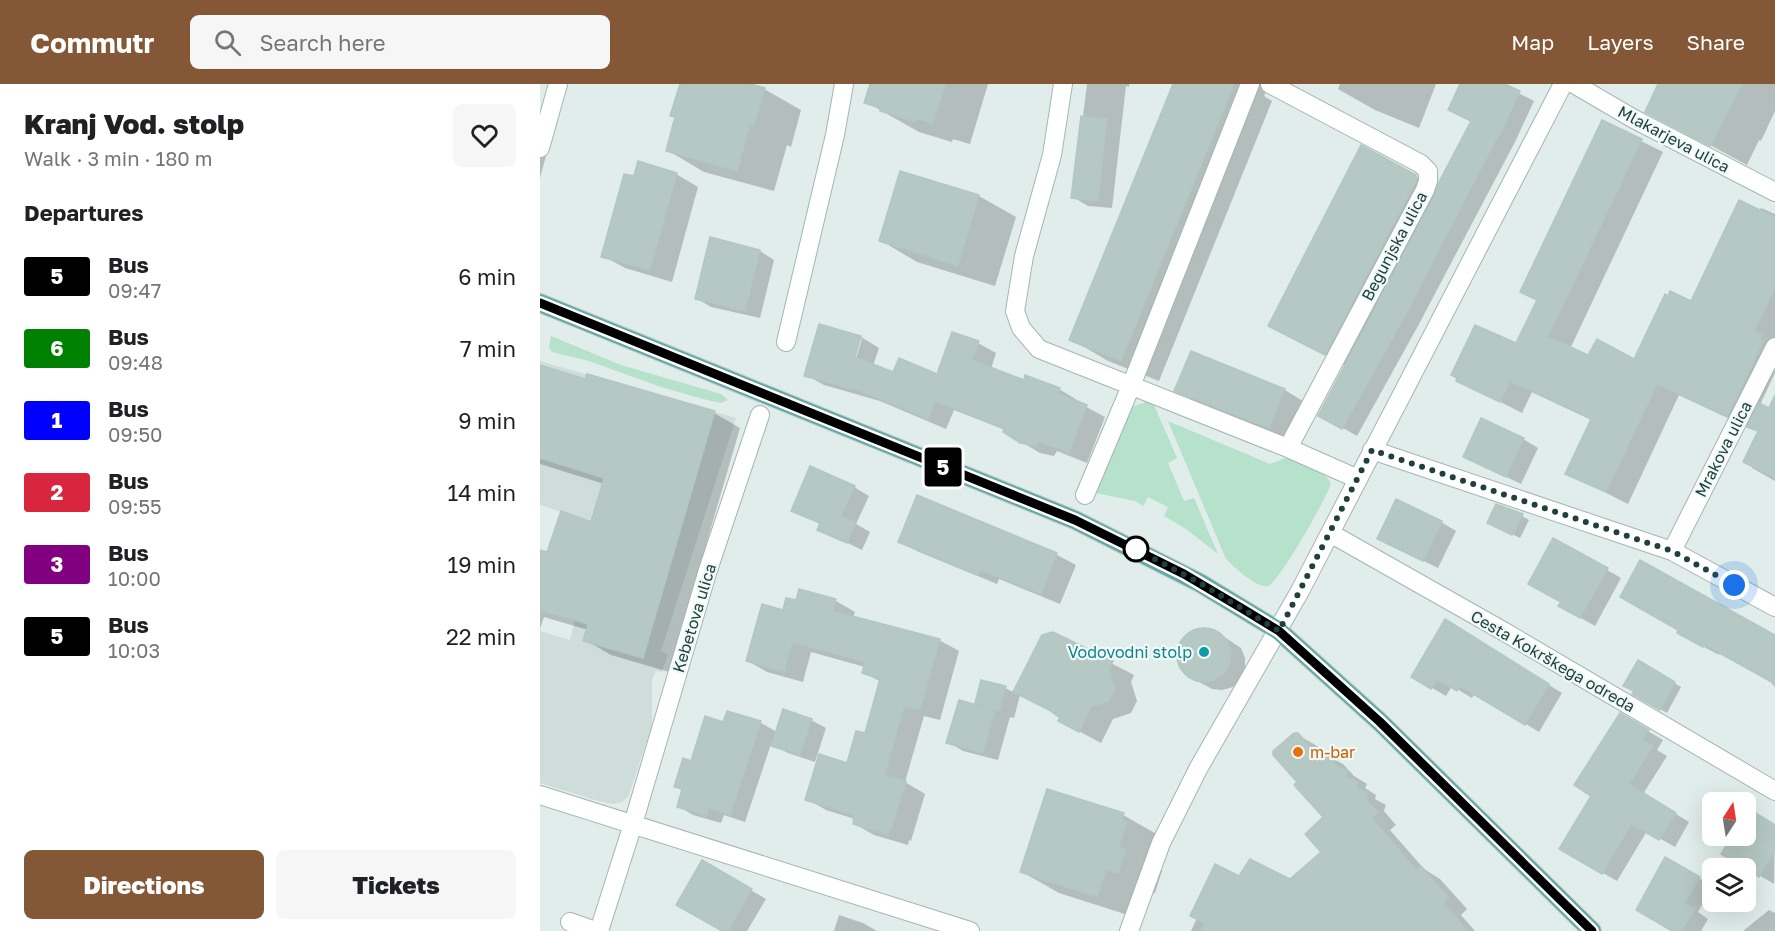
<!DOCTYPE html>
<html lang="en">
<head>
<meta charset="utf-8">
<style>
  body { margin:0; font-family:"Golos Text",sans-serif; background:#f6f6f6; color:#202124; height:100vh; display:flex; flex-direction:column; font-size:22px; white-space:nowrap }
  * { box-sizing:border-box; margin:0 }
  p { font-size:20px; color:#757577 }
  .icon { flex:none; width:33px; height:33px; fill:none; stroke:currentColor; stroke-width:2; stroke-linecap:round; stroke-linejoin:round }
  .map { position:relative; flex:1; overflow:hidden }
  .panel { display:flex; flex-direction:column; background:#fff; width:540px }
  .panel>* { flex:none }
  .badge { padding:0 12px; border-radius:4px; font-size:21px; line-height:39px }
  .needle { width:39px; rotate:12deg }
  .controls { position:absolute; left:1162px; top:708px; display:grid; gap:12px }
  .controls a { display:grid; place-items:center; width:54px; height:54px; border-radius:9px; background:#fff; box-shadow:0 6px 24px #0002; font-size:30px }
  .you { position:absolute; width:30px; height:30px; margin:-15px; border:4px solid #fff; border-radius:50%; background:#1a73e8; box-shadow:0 0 0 9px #1a73e833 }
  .map>.badge { position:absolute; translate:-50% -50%; box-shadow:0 0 0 3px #fff }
  h2 { padding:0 24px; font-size:22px; line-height:54px }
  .round { display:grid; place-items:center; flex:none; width:63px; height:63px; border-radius:9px; background:#f6f6f6 }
  .overview { display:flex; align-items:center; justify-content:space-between; height:102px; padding:0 24px }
  h1 { font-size:28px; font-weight:800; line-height:45px }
  .button { display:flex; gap:12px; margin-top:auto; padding:12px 24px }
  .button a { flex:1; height:69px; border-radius:9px; background:#845836; color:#fff; font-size:24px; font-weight:800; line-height:69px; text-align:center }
  .button a+a { background:#f6f6f6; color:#202124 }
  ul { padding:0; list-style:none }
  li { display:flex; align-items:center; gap:18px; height:72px; padding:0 24px }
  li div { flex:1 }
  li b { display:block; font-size:22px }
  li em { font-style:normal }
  li .badge { min-width:66px; font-weight:700; text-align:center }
  header { display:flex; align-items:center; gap:36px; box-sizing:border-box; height:84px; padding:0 30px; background:#845836; color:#fff }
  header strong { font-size:28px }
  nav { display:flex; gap:33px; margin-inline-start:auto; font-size:21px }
  .search { width:420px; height:54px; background:#f6f6f6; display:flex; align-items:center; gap:15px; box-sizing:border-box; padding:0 21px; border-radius:9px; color:#757577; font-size:22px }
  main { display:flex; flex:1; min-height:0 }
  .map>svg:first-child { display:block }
  .built { fill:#ceddd9 }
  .green { fill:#b6e1ca }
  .shadow { fill:#0003; fill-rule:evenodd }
  .building { fill:#b5c8c4; stroke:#b2c7c3; stroke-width:1.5 }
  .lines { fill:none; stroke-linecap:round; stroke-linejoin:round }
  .minor-casing { stroke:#a2b6b3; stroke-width:20 }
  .major-casing { stroke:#c0cac9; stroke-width:20 }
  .minor { stroke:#fff; stroke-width:18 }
  .major { stroke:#5fa8a4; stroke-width:18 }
  .line-casing { stroke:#fff; stroke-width:14 }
  .line { stroke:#000; stroke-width:9 }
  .walk { stroke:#1f403d; stroke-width:6; stroke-dasharray:0 10.8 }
  .stop-dot { fill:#fff; stroke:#000; stroke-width:3 }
  .culture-dot { fill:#0f9aa8; stroke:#f1f9f7; stroke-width:2 }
  .food-dot { fill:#e8710a; stroke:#f1f9f7; stroke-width:2 }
  .labels { text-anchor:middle; stroke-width:4.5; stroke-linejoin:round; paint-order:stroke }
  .street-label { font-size:16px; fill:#1f403d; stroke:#f1f9f7 }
  .culture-label { font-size:16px; fill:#0d838f; stroke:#f1f9f7; text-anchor:end }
  .food-label { font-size:16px; fill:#c56008; stroke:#f1f9f7; text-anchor:start }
</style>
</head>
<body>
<header>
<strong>Commutr</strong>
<div class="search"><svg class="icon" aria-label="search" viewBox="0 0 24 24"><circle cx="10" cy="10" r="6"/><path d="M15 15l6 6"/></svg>Search here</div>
<nav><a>Map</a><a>Layers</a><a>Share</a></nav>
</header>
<main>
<section class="panel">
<div class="overview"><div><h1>Kranj Vod. stolp</h1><p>Walk · 3 min · 180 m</p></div><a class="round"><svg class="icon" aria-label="heart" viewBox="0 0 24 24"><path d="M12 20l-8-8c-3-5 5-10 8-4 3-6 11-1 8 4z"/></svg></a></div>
<h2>Departures</h2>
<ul>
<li><span class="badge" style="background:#000;color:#fff">5</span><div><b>Bus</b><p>09:47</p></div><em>6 min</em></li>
<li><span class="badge" style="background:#008000;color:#fff">6</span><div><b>Bus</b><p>09:48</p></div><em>7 min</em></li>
<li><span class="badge" style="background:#00f;color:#fff">1</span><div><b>Bus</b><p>09:50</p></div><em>9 min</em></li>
<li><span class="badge" style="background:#d7263d;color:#fff">2</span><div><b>Bus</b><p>09:55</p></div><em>14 min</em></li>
<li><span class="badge" style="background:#800080;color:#fff">3</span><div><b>Bus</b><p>10:00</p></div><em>19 min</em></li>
<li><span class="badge" style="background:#000;color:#fff">5</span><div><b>Bus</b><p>10:03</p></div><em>22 min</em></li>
</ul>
<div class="button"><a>Directions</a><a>Tickets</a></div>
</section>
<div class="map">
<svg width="1235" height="847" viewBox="0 0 1235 847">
  <rect width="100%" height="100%" fill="#e0edea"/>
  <!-- built -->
  <path class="built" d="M0 277 196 334 121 567 128 570 122 588 116 587 112 596V641L89 711 82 718 72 720 58 717 0 699V547L30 556 58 440 0 421Z"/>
  <!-- green -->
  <path class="green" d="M11 252 81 281 181 310 188 316 181 319 163 315 121 303 49 277 12 268 9 264Z
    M606 318 614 321 637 374 628 379 644 417 654 414 678 470 646 445 624 432 628 423 608 413 603 422 595 417 556 409 591 323Z
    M628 337 730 380 746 374C761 380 782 384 791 399 788 412 738 500 728 502 716 504 694 483 686 475Z"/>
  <!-- shadow -->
  <path class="shadow" d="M141 0H206L224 5 261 26 251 63 247 61 234 107 164 88 127 66 136 34 132 31Z
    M332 0H448L430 60 413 55 412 58 379 48 326 18Z
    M547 0H589V3L586 2 572 124 548 122 533 113Z
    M634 0H730L724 12 732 17 619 297 568 277 531 255Z
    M800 0H896L879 44 835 26 798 5Z
    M922 0H961L994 17 975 58 879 240 817 352 780 331 806 282 730 241 875 92 898 106 932 38 910 26Z
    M1120 0H1235V27L1221 57 1219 56 1207 81 1107 27Z
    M1063 38 1123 68 1030 265 1049 273 1095 277 1151 219 1221 124 1235 130V289L1220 321 1235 328V397L1212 384 1219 348 1139 311 1088 420 1027 389 1052 336 992 308 982 329 918 296 977 261 998 216Z
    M0 57 9 61 0 94Z
    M136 90 158 103 132 198 85 184 63 172 95 94Z
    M439 112 476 133 455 202 377 178 340 156Z
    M220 167 234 176 220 234 171 223 156 214Z
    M321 253 339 264 333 282 354 290 398 292 438 259 456 269 451 285 485 298 519 305 537 316V318L565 333 547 379 517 367 514 372 500 369 465 348V346L414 326 406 345 340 317 284 301 266 291ZM318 255H322L314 281 311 280Z
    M651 269 745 306 766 319 751 356 658 319 636 306Z
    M0 283 46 297 174 329 200 344 129 588 71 571 45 556 48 546 4 533 0 545V468L8 470 52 440 64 400 0 380Z
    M983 355 998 364 981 400 925 373Z
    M314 403 329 412 316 440 330 448 322 466 279 445 281 440 253 426Z
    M378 413 517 471 536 481 520 520 459 495 457 500 379 468 360 457Z
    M982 432 989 436 980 454 956 442Z
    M901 438 916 447 898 484 839 455Z
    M1014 456 1081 494 1055 542 1020 522 1022 517Z
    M296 517 315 528 313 533 399 556 419 567 400 636 384 632 365 698 385 710 371 757 369 756 368 761 334 751 315 740V735L286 726 267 715 308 681 326 651 341 598 323 588 325 583 271 568 263 598 227 588 208 577 244 528 257 518Z
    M666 545 677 548 701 564 705 574V585L701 596 693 603 682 606 672 605 646 591 640 582 637 571 639 560 646 551 655 546Z
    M919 545 1022 609 999 648 935 609 932 614 912 602 906 612 873 593Z
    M513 549 594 591 591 598 597 617 591 629 573 635 561 659 520 637 522 633 519 631 480 611 474 634 470 633 458 676 423 667 408 658 445 623 436 618 465 604 475 609 503 552Z
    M1235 553V603L1228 595 1180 568 1179 571 1153 557Z
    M1098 578 1141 603 1127 629 1094 609Z
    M188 629 221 639 237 648 271 636 286 644 275 678 248 669 231 660 205 738 184 731 181 739 153 731 138 722 143 706 136 702 152 679 184 640Z
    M1081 631 1123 656 1117 666 1127 672 1103 710 1149 738 1135 763 1107 747 1077 797 1021 765 1053 712Z
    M758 651 777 662 784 670 803 680 814 692 827 700 825 704 836 711 835 715 846 721 844 727 856 741 850 746 884 785 900 795 927 825 921 831 935 847H651L657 834 700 794 750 796 783 768 785 733 759 698Z
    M583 731 620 752 616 784 622 787 615 809 603 806 594 833 519 809 482 788Z
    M1206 731 1235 742 1234 800 1183 770 1194 752H1206Z
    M1126 775 1173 802 1158 828 1168 835 1161 847H1135Z
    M162 778 226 815 207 847H185Z
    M1229 826 1235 829V847H1203Z
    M299 831 323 839 337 847H294Z"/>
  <!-- building -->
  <path class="building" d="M140 0H211L225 4 214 42 210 41 197 87 126 67 135 33 130 32Z
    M330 0H405L393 40 376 34 375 38 340 27 341 24 324 19Z
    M633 0H694L581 277 529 256Z
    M920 0H965L980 7 960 51 959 50 865 232 802 345 778 332 895 111 899 98 931 37 908 26Z
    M1118 0H1202L1170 62 1105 28Z
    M541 32 567 35 558 117 531 114Z
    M1062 36 1102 55 1008 253 1048 271 1057 255 1094 275 1125 210 1128 212 1130 207 1151 217 1199 116 1235 133V204L1214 247 1222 251 1220 255 1223 257 1187 333 1117 300 1066 408 1025 390 1051 335 970 297 960 318 916 297 917 294 911 291 935 241 976 259 997 216 980 208Z
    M821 61 876 91 877 95 785 271 728 242Z
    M98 77 137 89 110 186 61 173 84 90 94 92Z
    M360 87 439 111 418 182 339 157Z
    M170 153 220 166 205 227 155 215Z
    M279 240 321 252 315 273 353 288 359 274 397 290 412 248 439 257 432 276 484 296 485 291 520 304 518 309 547 321 529 369 498 357 496 362 480 359 463 348 464 344 395 317 388 335 320 307 264 292Z
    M651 267 745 305 729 344 634 307Z
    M0 281 45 295 47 290 175 327 103 574 43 557 48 540 0 526V466L7 468 21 427 51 438 64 394 0 374Z
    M1235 311V394L1203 378 1218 347 1207 343 1219 319 1229 324Z
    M941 334 984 354 966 393 923 373Z
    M270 382 315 402 301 432 316 438 307 459 277 446 280 439 251 427Z
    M377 411 517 469 501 510 440 486 438 491 358 458Z
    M856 415 902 437 883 477 837 455Z
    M956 420 983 430 972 451 947 439Z
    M1013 454 1068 484 1040 534 1018 522 1021 518 988 500Z
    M1100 476 1235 551V600L1165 561 1163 563 1137 549 1138 546 1080 513Z
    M259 505 296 515 293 527 400 555 380 626 364 622 345 691 366 697 351 746H349L348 751 313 740 314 731 265 716 279 670 307 679 316 647 325 649 340 595 322 589 325 578 252 558 244 588 206 577 222 520 243 526 246 514 256 516Z
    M905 535 1009 600 985 641 920 602 917 607 897 595 891 605 871 593Z
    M637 571a27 27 0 1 1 54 0a27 27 0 1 1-54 0Z
    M513 548 573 577 569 585 575 604 569 617 551 623 539 648 518 637 520 634 509 626 473 608 502 551Z
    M1098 576 1135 598 1120 626 1092 610 1094 607 1083 602Z
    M441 596 466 602 459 627 455 626 443 669 406 659 419 616 451 625 435 619Z
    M243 625 272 635 260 671 231 662Z
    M187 627 221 637 190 731 169 724 166 732 137 723 142 705 134 703 143 674 151 677 165 632 183 638Z
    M1080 629 1109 646 1103 656 1113 662 1089 700 1136 729 1119 756 1091 740 1062 790 1019 765 1051 712 1034 701Z
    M754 649H758L773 666 775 665 780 670 783 667 798 683 808 687 806 693 818 698 816 704 828 709 826 715 838 729 832 734 876 786 881 782 909 814 903 819 928 847H661L665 839 650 832 675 780 699 792 710 775 750 795 781 768 765 750 783 733 754 701 757 698 733 671V667Z
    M507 705 584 729 582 736 587 738 579 763 586 765 578 789 566 786 557 813 480 788Z
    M1206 723 1235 741V766L1219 793 1181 770 1192 752H1206Z
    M1125 773 1160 793 1144 819 1155 825 1141 847H1132L1096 826Z
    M162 776 212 805 188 847H182L136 821Z"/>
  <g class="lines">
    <defs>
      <path id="minor" d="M523 0 512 71 484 172 475 227 481 244 499 265 748 364 818 395
        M730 0 881 80 888 87V97L885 106 748 364
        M1034 0 1094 35 1235 108
        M0 64 18 0
        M246 258 295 51 304 0
        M832 366 1132 467 1235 523
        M545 411 591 302 710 0
        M790 449 963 547 1235 707
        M1132 467 1235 263
        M0 711 430 847
        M30 838 55 847
        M59 847 93 740 168 486 220 331
        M589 847 621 759 658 685 760 507 1023 0"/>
      <path id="major" d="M0 219 535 436 660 499 739 547 840 638 1052 847"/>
    </defs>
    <!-- minor casing -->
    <use href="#minor" class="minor-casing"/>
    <!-- major casing -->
    <use href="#major" class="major-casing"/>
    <!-- minor -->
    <use href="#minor" class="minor"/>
    <!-- major -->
    <use href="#major" class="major"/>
  </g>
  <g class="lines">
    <defs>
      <path id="line" d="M0 219 535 436 644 490 703 525 739 547 840 638 1052 847"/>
    </defs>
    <!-- line casing -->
    <use href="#line" class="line-casing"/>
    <!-- line -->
    <use href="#line" class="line"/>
    <!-- walk -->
    <path class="walk" d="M596 465 660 499 739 547 832 366 1132 467 1194 501"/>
  </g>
  <!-- markers -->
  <circle class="stop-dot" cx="596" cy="465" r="12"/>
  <circle class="culture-dot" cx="664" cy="568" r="6"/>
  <circle class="food-dot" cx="758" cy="668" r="6"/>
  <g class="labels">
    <!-- street labels -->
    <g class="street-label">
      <text transform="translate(1134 55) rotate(28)" y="6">Mlakarjeva ulica</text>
      <text transform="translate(854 162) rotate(-62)" y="6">Begunjska ulica</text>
      <text transform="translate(1183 365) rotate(-63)" y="6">Mrakova ulica</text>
      <text transform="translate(154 534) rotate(-73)" y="6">Kebetova ulica</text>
      <text transform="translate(1013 577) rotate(30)" y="6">Cesta Kokrškega odreda</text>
    </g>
    <!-- culture labels -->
    <g class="culture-label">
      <text x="652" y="574">Vodovodni stolp</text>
    </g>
    <!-- food labels -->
    <g class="food-label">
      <text x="770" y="674">m-bar</text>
    </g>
  </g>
</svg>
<div class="controls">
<a><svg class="needle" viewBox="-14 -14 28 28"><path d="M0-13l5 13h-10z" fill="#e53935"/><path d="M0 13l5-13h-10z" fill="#757577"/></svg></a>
<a><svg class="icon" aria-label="layers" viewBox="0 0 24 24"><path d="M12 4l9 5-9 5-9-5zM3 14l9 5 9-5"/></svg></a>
</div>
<div class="you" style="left:1194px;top:501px"></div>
<b class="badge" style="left:403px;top:383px;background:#000;color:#fff">5</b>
</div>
</main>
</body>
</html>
